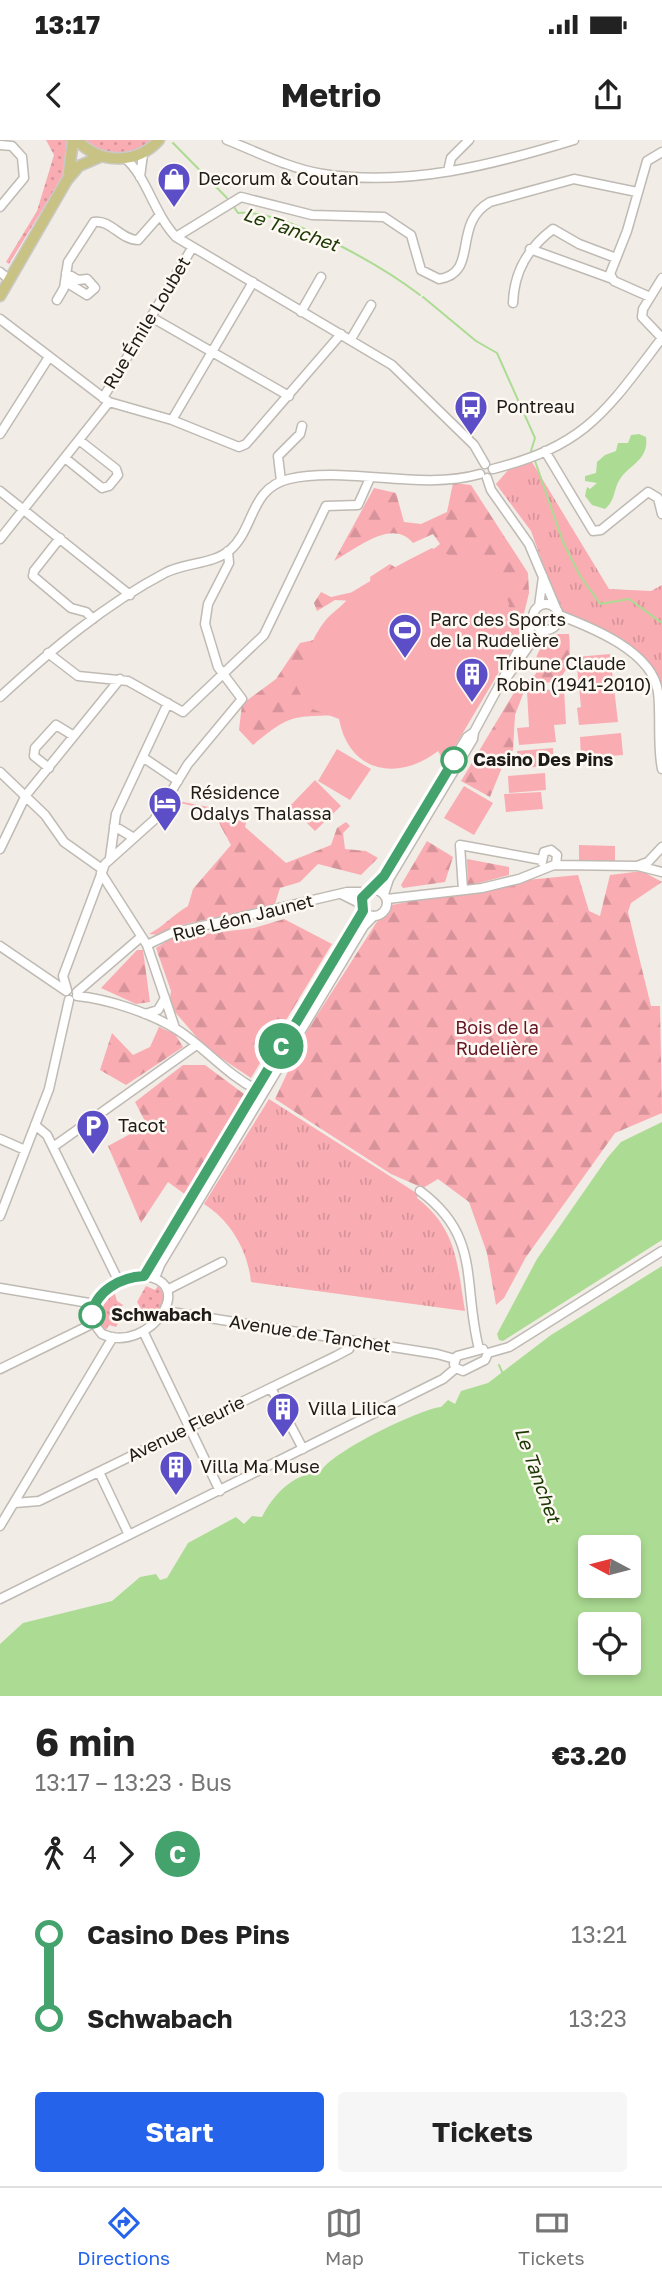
<!DOCTYPE html>
<html lang="en">
<head>
<meta charset="utf-8">
<style>
  body { margin:0; font-family:"Golos Text",sans-serif; background:#f6f6f6; color:#222; height:100vh; display:flex; flex-direction:column; font-size:26px; white-space:nowrap }
  * { box-sizing:border-box; margin:0 }
  p { font-size:23px; color:#767676 }
  .icon { flex:none; width:38px; height:38px; fill:none; stroke:currentColor; stroke-width:2; stroke-linecap:round; stroke-linejoin:round }
  .map { position:relative; height:1556px; overflow:hidden }
  .panel { display:flex; flex-direction:column; background:#fff; flex:1 }
  .panel>* { flex:none }
  .badge { padding:0 14px; border-radius:23px; font-size:24px; line-height:46px }
  .needle { width:46px; rotate:277deg }
  .tools { position:absolute; left:578px; top:1395px; display:grid; gap:14px }
  .tools a { display:grid; place-items:center; width:63px; height:63px; border-radius:7px; background:#fff; box-shadow:0 4px 10px #0003; font-size:35px }
  .map>.badge { position:absolute; translate:-50% -50%; box-shadow:0 0 0 4px #fff }
  .legs { display:flex; align-items:center; gap:10px; height:77px; padding:0 35px; font-size:23px }
  .legs p { margin-inline-start:auto }
  .overview { display:flex; align-items:center; justify-content:space-between; height:119px; padding:0 35px }
  h1 { font-size:38px; font-weight:700; line-height:52px }
  .button { display:flex; gap:14px; margin-top:auto; padding:14px 35px }
  .button a { flex:1; height:80px; border-radius:7px; background:#2563eb; color:#fff; font-size:28px; font-weight:700; line-height:80px; text-align:center }
  .button a+a { background:#f6f6f6; color:#222 }
  ul { padding:0 35px; list-style:none }
  li { display:flex; align-items:center; gap:24px; height:84px; font-size:26px }
  li i { display:grid; place-items:center; width:10px; height:100%; margin:0 9px; background:currentColor }
  li i::after { content:''; width:18px; height:18px; margin:-9px; border:5px solid; border-radius:50%; background:#fff }
  li p { margin-inline-start:auto }
  li:first-child i { background:linear-gradient(#0000 50%,currentColor 0) }
  li:last-child i { background:linear-gradient(currentColor 50%,#0000 0) }
  .status { display:flex; justify-content:space-between; align-items:center; height:49px; padding:0 35px; background:#fff; direction:ltr }
  .status svg { height:19px; fill:currentColor }
  header { display:flex; justify-content:space-between; align-items:center; height:91px; padding:0 35px; background:#fff; font-size:32px; font-weight:700 }
  .menu { display:flex; justify-content:space-around; align-items:center; height:98px; border-top:2px solid #e0e0e0; background:#fff; font-size:19px; color:#767676 }
  .menu a { display:grid; justify-items:center; gap:4px }
  .menu .selected { color:#2563eb }
  .map>svg:first-child { display:block }
  .grass { fill:url(#grass-dots) }
  .forest { fill:url(#forest-firs) }
  .park { fill:url(#park-tufts) }
  .garden { fill:#faacb3 }
  .water { fill:#acdc93; fill-rule:evenodd }
  .lines { fill:none; stroke-linecap:round; stroke-linejoin:round }
  .stream { stroke:#acdc93; stroke-width:2 }
  .minor-casing { stroke:#bfbab3; stroke-width:11 }
  .major-casing { stroke:#c9c9c8; stroke-width:13 }
  .minor { stroke:#fff; stroke-width:8 }
  .major { stroke:#c8c384; stroke-width:10 }
  .line-1-casing { stroke:#fff; stroke-width:16 }
  .line-1 { stroke:#44a36d; stroke-width:10 }
  .stop-1-dot { fill:#fff; stroke:#44a36d; stroke-width:3.5 }
  .labels { text-anchor:middle; stroke-width:5; stroke-linejoin:round; paint-order:stroke }
  .poi-label { font-size:18px; fill:#1e1c19; stroke:#fef9f2; text-anchor:start }
  .street-label { font-size:18px; fill:#1e1c19; stroke:#fef9f2 }
  .stop-label { font-size:18px; font-weight:bold; fill:#1e1c19; stroke:#fef9f2; text-anchor:start }
  .park-label { font-size:18px; fill:#631425; stroke:#fef9f2 }
  .water-label { font-size:19px; font-style:italic; fill:#1a3704; stroke:#fef9f2 }
</style>
</head>
<body>
<div class="status"><b>13:17</b><svg viewBox="0 0 49 12"><path d="M0 12V9h3v3zM5 12V6h3v6zM10 12V3h3v9zM15 12V0h3v12zM26 1h20v11H26zM47 4h2v5h-2z"/></svg></div>
<header><svg class="icon" aria-label="back" viewBox="0 0 24 24"><path d="M15 5l-7 7 7 7"/></svg>Metrio<svg class="icon" aria-label="share" viewBox="0 0 24 24"><path d="M12 15V3M7 8l5-5 5 5M5 13v7h14v-7"/></svg></header>
<div class="map">
<svg width="662" height="1556" viewBox="0 0 662 1556">
  <defs>
    <pattern id="grass-dots" width="8" height="8" patternUnits="userSpaceOnUse" patternTransform="scale(1.75)"><rect width="8" height="8" fill="#faacb3"/><path d="M2 2h.1M6 6h.1" fill="none" stroke="#d69399" stroke-width="1.8" stroke-linecap="round"/></pattern>
    <pattern id="forest-firs" width="22" height="20" patternUnits="userSpaceOnUse" patternTransform="scale(1.75)"><rect width="22" height="20" fill="#faacb3"/><path d="M5 1l3.5 6h-7zM16 11l3.5 6h-7z" fill="#d69399"/></pattern>
    <pattern id="park-tufts" width="24" height="20" patternUnits="userSpaceOnUse" patternTransform="scale(1.75)"><rect width="24" height="20" fill="#faacb3"/><path d="M3 7l-1-3M5 7V3M7 7l1-3M15 17l-1-3M17 17v-4M19 17l1-3" fill="none" stroke="#d69399"/></pattern>
  </defs>
  <rect width="100%" height="100%" fill="#f1ece5"/>
  <!-- grass -->
  <path class="grass" d="M46 0H68L69 26 9 124 6 122 37 71 54 15Z
    M82 0H154C131 20 105 17 82 0Z
    M146 1146 155 1150 158 1146C170 1159 161 1173 149 1182L137 1162Z
    M114 1151 117 1161 123 1165 119 1170 124 1173 116 1187 109 1185 106 1190C91 1177 99 1161 114 1151Z"/>
  <!-- forest -->
  <path class="forest" d="M453 343 471 345 528 433 529 453 519 494 505 509 354 461 335 460 317 471 314 463 321 452 331 457 371 448 370 437 390 424 398 429 421 419 440 404 433 394 413 403C392 378 358 408 334 421L374 348 396 353 404 382 421 384 447 372Z
    M558 494H569C572 522 568 548 533 542L525 548 520 562 515 575 513 610 505 620 490 657 461 641 518 546 536 534C533 511 542 506 558 494Z
    M323 498 341 575C292 577 292 573 253 605L239 590 242 564 276 539 300 503Z
    M178 661 240 673 247 679 245 687 286 723 331 705 337 688 346 682 350 686 343 693 345 709 366 711 378 718 361 735 318 724 300 742 280 748 275 764 177 786 158 795 149 794C164 786 174 774 188 766L193 749 231 705 212 670 175 662Z
    M427 701 453 717 445 742 403 748 401 745Z
    M467 719 509 727V735L468 746Z
    M642 731 662 742 631 763 628 772 651 866H660L662 973 615 993 526 1117 504 1158 496 1165 487 1113 469 1062 438 1039 423 1048 391 1034 275 959 307 891 387 766 506 742 578 735 589 771 600 776 610 735Z
    M284 779 332 804 251 938 206 908 169 865 171 851 156 808 172 798 254 788Z
    M137 810H143L150 862 136 864 101 848Z
    M159 887 175 894 183 907 126 945 100 930 112 893 133 915 150 907Z
    M183 925H205L244 954 186 1055 168 1042 141 1083 108 1006 147 985 135 962Z"/>
  <!-- park -->
  <path class="park" d="M532 322 609 449 651 451 662 445V564L656 536 646 520 563 473 557 463 531 391 496 344 509 329Z
    M269 959 418 1054 417 1058C457 1089 457 1123 465 1171L251 1142C248 1111 231 1081 204 1064Z"/>
  <!-- garden -->
  <path class="garden" d="M432 408 464 421 497 426 495 432 509 463 507 506 512 510 445 623 438 611C398 642 349 633 339 579L307 567 293 539C308 520 310 499 325 481 333 471 348 463 352 452 378 436 404 422 432 408Z
    M610 514 618 582 579 585 577 568 581 567 576 517Z
    M564 549 566 584 554 585 556 602 519 605 517 588 529 587 527 551Z
    M621 593 623 615 581 618 580 597Z
    M553 608 554 626 518 628 517 611Z
    M337 609 371 629 350 660 318 641Z
    M545 633 546 650 509 653 508 636Z
    M315 640 341 666 315 691 290 666Z
    M464 646 493 663 474 695 444 678Z
    M541 652 543 669 506 672 504 654Z
    M579 705 615 706V723L579 722Z"/>
  <!-- water -->
  <path class="water" d="M639 294 646 297C649 320 630 324 620 339 613 350 616 360 605 369L592 365 585 356 587 347 590 349 597 343 585 341V336L596 333 597 322 605 315 616 311 618 303H628L631 295Z
    M662 982V1100L503 1201 499 1200 497 1194 537 1119 608 1017 621 1002Z
    M662 1126V1556H0V1504L23 1483 112 1461 140 1437 156 1434 160 1440 167 1438 188 1403 236 1377 244 1384 252 1376 262 1377C272 1356 294 1332 320 1333 328 1313 420 1269 441 1267L448 1260 455 1264 461 1251 488 1243 551 1195ZM628 1407V1446H590V1407ZM590 1484H628V1522H590Z"/>
  <g class="lines">
    <!-- stream -->
    <path class="stream" d="M173 3 227 58
      M234 67 238 73C285 69 383 127 420 155
      M423 157 476 201 497 213 535 298 531 311
      M535 321 563 402 579 434 600 464 629 459 662 483
      M499 1225 503 1234"/>
    <defs>
      <path id="minor" d="M227 0C257 12 291 29 323 34 408 47 493 25 574 0
        M0 5 12 6 22 17 24 38 0 67
        M125 18C147 37 154 74 176 97L392 225 474 305 485 324
        M448 31 451 18 469 0
        M140 37 143 14
        M176 97 241 57 312 75 384 77 411 95 421 130 439 139C480 133 451 84 490 62L574 39 637 52
        M530 109 610 138
        M0 132 10 140
        M662 138 643 169 642 177 662 198
        M66 142 87 155 95 148 87 139 78 140 66 133
        M650 157 614 141 610 134 627 91 647 21 662 12
        M57 160 64 148 68 122 94 82C110 79 121 100 138 100L160 75
        M513 163C514 131 528 108 553 89L579 104 616 118
        M301 172 321 137
        M151 177 289 256
        M0 179 109 262 172 280 239 307 246 304 341 194
        M351 199 371 165
        M103 258 192 108
        M172 280 253 142
        M0 294 49 217
        M545 311 593 391 601 390 648 352 658 358 662 374
        M65 318 102 348 109 346 118 335 116 329 79 300
        M493 329C587 305 606 271 662 198
        M487 338 491 350 529 404 556 468
        M281 341 278 316 300 294 302 286
        M0 351 130 455
        M60 398 34 431 33 436 71 468 86 472 93 479
        M0 399 109 262
        M533 477a13 13 0 1 1 26 0a13 13 0 1 1-26 0Z
        M539 466 543 437
        M559 475C593 488 653 512 658 552 661 578 657 604 662 629
        M48 513 78 536 128 541 183 572 264 495 326 366 358 365 370 338
        M505 540 535 497 546 491
        M0 557C51 510 104 465 165 433 186 422 212 425 230 410 255 388 250 348 289 339 346 326 421 351 480 334
        M144 618 178 641
        M49 628 34 616 35 608 56 585 74 596
        M0 632 45 675 64 702 102 729
        M114 686 134 698
        M0 709 26 655 120 539
        M110 718 116 674 168 563
        M542 722 544 712 551 710 557 715 556 725
        M638 726 662 732
        M101 733 147 805 175 888
        M361 763a13 13 0 1 1 26 0a13 13 0 1 1-26 0Z
        M373 750 467 597 474 592 533 483
        M463 750 460 705 542 720
        M341 754 361 764
        M384 754 389 739 473 599 474 592
        M387 759 482 748 519 739 554 725 637 726 648 722 662 707
        M147 805 172 793 347 752H367
        M0 806 66 851
        M67 850 63 836 105 724 154 680 188 624 242 559 218 527 205 484 208 464 229 423 228 411
        M77 852 141 797
        M77 856C108 859 150 873 176 889 205 907 225 934 259 951
        M145 874 158 870 165 858
        M35 985 47 995 119 1142
        M0 999 25 1010
        M53 1007 195 906
        M420 1051C482 1097 462 1143 479 1209
        M0 1076 49 949 69 860
        M136 1136C204 1135 150 1216 102 1194 77 1167 110 1143 136 1136Z
        M144 1136 363 771
        M155 1138 160 1125 364 786 373 777
        M0 1148 95 1164
        M167 1150 222 1122
        M165 1171 437 1214 455 1219
        M143 1191 220 1351
        M488 1213 509 1207 662 1111
        M454 1224 457 1216 483 1209
        M456 1228 463 1231 485 1220 488 1213
        M0 1229 94 1183
        M271 1248 303 1309
        M99 1332 129 1395
        M15 1363 39 1361 336 1216 349 1209 352 1202
        M0 1386 113 1197
        M0 1459 443 1239 456 1228"/>
      <path id="major" d="M77 0C99 24 137 25 159 0
        M69 33 73 0
        M0 156 67 40 79 26 102 16"/>
    </defs>
    <!-- minor casing -->
    <use href="#minor" class="minor-casing"/>
    <!-- major casing -->
    <use href="#major" class="major-casing"/>
    <!-- minor -->
    <use href="#minor" class="minor"/>
    <!-- major -->
    <use href="#major" class="major"/>
  </g>
  <g class="lines">
    <defs>
      <path id="line-1" d="M92 1175C95 1151 121 1137 144 1136L363 771 362 758 384 736 454 620"/>
    </defs>
    <!-- line-1 casing -->
    <use href="#line-1" class="line-1-casing"/>
    <!-- line-1 -->
    <use href="#line-1" class="line-1"/>
  </g>
  <!-- icons -->
  <defs>
    <symbol id="shop-pin" viewBox="-11 -11 22 30"><path d="M0 17L-7.5 6A9.5 9.5 0 1 1 7.5 6Z" fill="#5b4ec7" stroke="#fef9f2"/><path d="M-5-2.5h2.3a2.7 3.5 0 0 1 5.4 0H5L5.5 6h-11ZM-1.5-2.5h3a1.5 2.3 0 0 0-3 0Z" fill="#fff"/></symbol>
    <symbol id="bus-pin" viewBox="-11 -11 22 30"><path d="M0 17L-7.5 6A9.5 9.5 0 1 1 7.5 6Z" fill="#5b4ec7" stroke="#fef9f2"/><path d="M-5-6H5V4H4V6H2V4H-2V6H-4V4H-5ZM-3.5-4V0h7V-4ZM-3.5 1.2v1.5H-2V1.2ZM2 1.2v1.5H3.5V1.2Z" fill="#fff"/></symbol>
    <symbol id="stadium-pin" viewBox="-11 -11 22 30"><path d="M0 17L-7.5 6A9.5 9.5 0 1 1 7.5 6Z" fill="#5b4ec7" stroke="#fef9f2"/><path d="M0-5a6.5 5 0 1 0 0 10a6.5 5 0 1 0 0-10ZM-3.5-1.8h7v3.6h-7Z" fill="#fff"/></symbol>
    <symbol id="building-pin" viewBox="-11 -11 22 30"><path d="M0 17L-7.5 6A9.5 9.5 0 1 1 7.5 6Z" fill="#5b4ec7" stroke="#fef9f2"/><path d="M-4-6H4V6H1V3H-1V6H-4ZM-2.5-4.3h1.7v1.8h-1.7ZM.8-4.3h1.7v1.8H.8ZM-2.5-1h1.7V.8h-1.7ZM.8-1h1.7V.8H.8Z" fill="#fff"/></symbol>
    <symbol id="hotel-pin" viewBox="-11 -11 22 30"><path d="M0 17L-7.5 6A9.5 9.5 0 1 1 7.5 6Z" fill="#5b4ec7" stroke="#fef9f2"/><path d="M-6-4.5h1.5V1H6V5H4.5V3h-9V5H-6ZM-4 0a1.8 1.8 0 1 1 3.6 0ZM.5 0V-2.5h3Q6-2.5 6 0Z" fill="#fff"/></symbol>
    <symbol id="parking-pin" viewBox="-11 -11 22 30"><path d="M0 17L-7.5 6A9.5 9.5 0 1 1 7.5 6Z" fill="#5b4ec7" stroke="#fef9f2"/><path d="M-3.5-5.5H1a3.5 3.5 0 0 1 0 7H-1V5.5H-3.5ZM-1-3.4V-.6H.8a1.4 1.4 0 0 0 0-2.8Z" fill="#fff"/></symbol>
  </defs>
  <g fill-rule="evenodd">
    <use href="#shop-pin" x="155" y="20" width="38" height="52"/>
    <use href="#bus-pin" x="452" y="248" width="38" height="52"/>
    <use href="#stadium-pin" x="386" y="471" width="38" height="52"/>
    <use href="#building-pin" x="453" y="515" width="38" height="52"/>
    <use href="#hotel-pin" x="146" y="644" width="38" height="52"/>
    <use href="#parking-pin" x="74" y="967" width="38" height="52"/>
    <use href="#building-pin" x="264" y="1250" width="38" height="52"/>
    <use href="#building-pin" x="157" y="1308" width="38" height="52"/>
  </g>
  <!-- markers -->
  <g class="stop-1-dot">
    <circle cx="454" cy="620" r="12"/>
    <circle cx="92" cy="1175" r="12"/>
  </g>
  <g class="labels">
    <!-- poi labels -->
    <g class="poi-label">
      <text x="198" y="45">Decorum &amp; Coutan</text>
      <text x="496" y="273">Pontreau</text>
      <text x="430" y="486">Parc des Sports<tspan x="430" dy="21">de la Rudelière</tspan></text>
      <text x="496" y="530">Tribune Claude<tspan x="496" dy="21">Robin (1941-2010)</tspan></text>
      <text x="190" y="659">Résidence<tspan x="190" dy="21">Odalys Thalassa</tspan></text>
      <text x="118" y="992">Tacot</text>
      <text x="308" y="1275">Villa Lilica</text>
      <text x="200" y="1333">Villa Ma Muse</text>
    </g>
    <!-- street labels -->
    <g class="street-label">
      <text transform="translate(147 183) rotate(-59)" y="6">Rue Émile Loubet</text>
      <text transform="translate(243 778) rotate(-14)" y="6">Rue Léon Jaunet</text>
      <text transform="translate(310 1194) rotate(9)" y="6">Avenue de Tanchet</text>
      <text transform="translate(186 1289) rotate(-26)" y="6">Avenue Fleurie</text>
    </g>
    <!-- stop labels -->
    <g class="stop-label">
      <text x="473" y="626">Casino Des Pins</text>
      <text x="111" y="1181">Schwabach</text>
    </g>
    <!-- park labels -->
    <g class="park-label">
      <text x="497" y="894">Bois de la<tspan x="497" dy="21">Rudelière</tspan></text>
    </g>
    <!-- water labels -->
    <g class="water-label">
      <text transform="translate(291 89) rotate(19)" y="7">Le Tanchet</text>
      <text transform="translate(538 1335) rotate(70)" y="7">Le Tanchet</text>
    </g>
  </g>
</svg>
<div class="tools">
<a><svg class="needle" viewBox="-14 -14 28 28"><path d="M0-13l5 13h-10z" fill="#e53935"/><path d="M0 13l5-13h-10z" fill="#767676"/></svg></a>
<a><svg class="icon" aria-label="locate" viewBox="0 0 24 24"><circle cx="12" cy="12" r="6"/><path d="M12 2v4M12 18v4M2 12h4M18 12h4"/></svg></a>
</div>
<b class="badge" style="left:281px;top:906px;background:#44a36d;color:#fff">C</b>
</div>
<section class="panel">
<div class="overview"><div><h1>6 min</h1><p>13:17 – 13:23 · Bus</p></div><b>€3.20</b></div>
<div class="legs"><svg class="icon" aria-label="walk" viewBox="0 0 24 24"><circle cx="13" cy="4" r="2"/><path d="M13 8l-2 6 4 7M11 14l-3 7M7 12l3-4h3l4 4"/></svg>4<svg class="icon" aria-label="forward" viewBox="0 0 24 24"><path d="M9 5l7 7-7 7"/></svg><b class="badge" style="background:#44a36d;color:#fff">C</b></div>
<ul>
<li><i style="color:#44a36d"></i><b>Casino Des Pins</b><p>13:21</p></li>
<li><i style="color:#44a36d"></i><b>Schwabach</b><p>13:23</p></li>
</ul>
<div class="button"><a>Start</a><a>Tickets</a></div>
</section>
<nav class="menu">
<a class="selected"><svg class="icon" aria-label="directions" viewBox="0 0 24 24"><path d="M12 3l9 9-9 9-9-9zM9 14v-3h6M13 9l2 2-2 2"/></svg>Directions</a>
<a><svg class="icon" aria-label="map" viewBox="0 0 24 24"><path d="M3 6l6-2 6 2 6-2v14l-6 2-6-2-6 2zM9 4v14M15 6v14"/></svg>Map</a>
<a><svg class="icon" aria-label="tickets" viewBox="0 0 24 24"><path d="M3 7h18v10H3zM15 7v10"/></svg>Tickets</a>
</nav>
</body>
</html>
